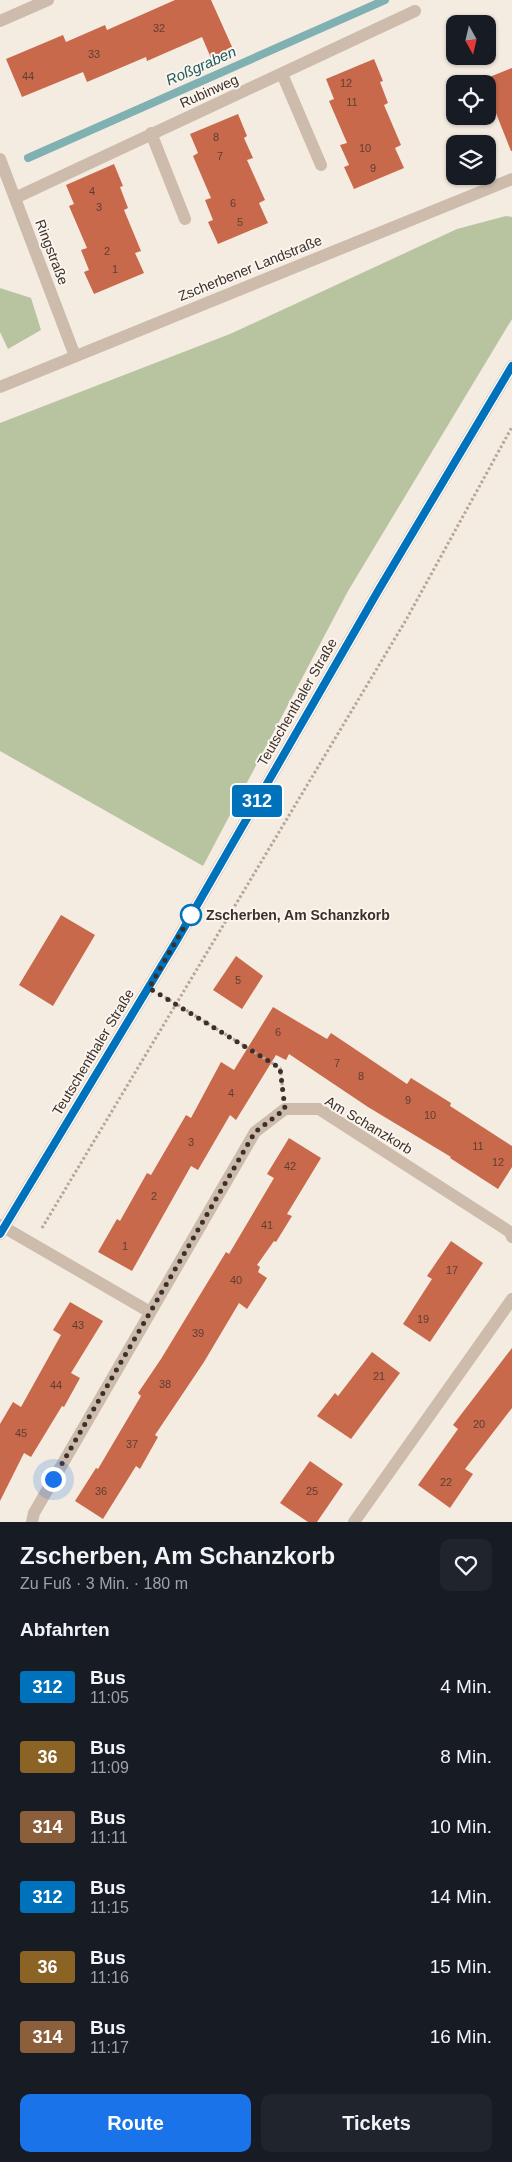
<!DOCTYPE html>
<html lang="de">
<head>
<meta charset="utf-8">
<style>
  body { margin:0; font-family:Arial,sans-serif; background:#20242c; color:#f1f3f6; height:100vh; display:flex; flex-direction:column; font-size:19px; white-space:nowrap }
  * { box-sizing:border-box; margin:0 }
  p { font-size:16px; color:#9ea1a6 }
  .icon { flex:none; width:28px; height:28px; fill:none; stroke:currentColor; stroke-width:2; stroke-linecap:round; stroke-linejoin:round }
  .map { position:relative; height:1522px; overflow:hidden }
  .details { display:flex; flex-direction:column; background:#171b24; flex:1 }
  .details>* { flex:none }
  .badge { padding:0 10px; border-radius:4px; font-size:18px; line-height:32px }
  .needle { width:32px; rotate:172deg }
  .fabs { position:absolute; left:446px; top:15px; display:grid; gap:10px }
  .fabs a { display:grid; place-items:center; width:50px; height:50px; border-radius:10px; background:#171b24; box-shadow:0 1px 4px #0004; font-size:25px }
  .you { position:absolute; width:25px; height:25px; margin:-12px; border:4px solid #fff; border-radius:50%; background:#1a73e8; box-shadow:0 0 0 8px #1a73e833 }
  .map>.badge { position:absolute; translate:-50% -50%; box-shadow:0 0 0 2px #fff }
  h2 { padding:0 20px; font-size:19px; line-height:45px }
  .round { display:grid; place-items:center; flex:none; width:52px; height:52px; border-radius:10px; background:#20242c }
  .headline { display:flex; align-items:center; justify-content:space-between; height:85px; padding:0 20px }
  h1 { font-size:24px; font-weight:800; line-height:38px }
  .button { display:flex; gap:10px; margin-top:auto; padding:10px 20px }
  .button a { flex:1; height:58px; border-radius:10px; background:#1a73e8; color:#fff; font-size:20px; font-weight:800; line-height:58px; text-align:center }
  .button a+a { background:#20242c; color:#f1f3f6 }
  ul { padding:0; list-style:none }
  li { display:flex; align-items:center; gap:15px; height:70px; padding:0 20px }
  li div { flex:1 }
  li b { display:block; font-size:19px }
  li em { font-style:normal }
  li .badge { min-width:55px; font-weight:700; text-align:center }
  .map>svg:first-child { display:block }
  .green { fill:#b8c4a0 }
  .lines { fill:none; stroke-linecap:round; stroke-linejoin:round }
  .stream { stroke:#7fb0b2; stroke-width:8 }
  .building { fill:#c8694b }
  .path { stroke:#b9a596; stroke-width:3; stroke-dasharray:2.5 2.5; stroke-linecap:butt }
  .minor { stroke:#cdbbac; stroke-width:12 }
  .line-casing { stroke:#fff; stroke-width:11 }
  .line { stroke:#0072bc; stroke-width:8 }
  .walk { stroke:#3b302b; stroke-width:5; stroke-dasharray:0 9 }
  .stop-dot { fill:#fff; stroke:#0072bc; stroke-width:2.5 }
  .labels { text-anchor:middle; stroke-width:4; stroke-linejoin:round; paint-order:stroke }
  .number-label { font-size:11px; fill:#5e3e33 }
  .street-label { font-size:14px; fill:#3b302b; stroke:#fbf5ee }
  .stop-label { font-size:14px; font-weight:bold; fill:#3b302b; stroke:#fbf5ee; text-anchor:start }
  .water-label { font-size:15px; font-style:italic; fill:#1f5a5e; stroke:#fbf5ee }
</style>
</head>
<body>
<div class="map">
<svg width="512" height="1522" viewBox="0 0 512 1522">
  <rect width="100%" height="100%" fill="#f4ebe1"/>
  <!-- green -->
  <path class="green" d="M506 216 512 217V319L348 591 203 866 0 751V423L230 334 457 229Z
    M0 288 31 298 41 330 8 349 0 332Z"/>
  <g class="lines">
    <!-- stream -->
    <path class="stream" d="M28 158 385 0"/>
  </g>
  <!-- building -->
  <path class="building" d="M175 0H211L233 49 211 58 202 37 147 61 146 57 87 82 83 72 22 97 6 59 63 35 66 42 105 25 107 30Z
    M374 59 383 81 380 82 388 103 384 105 401 145 395 148 404 168 354 189 344 167 349 165 340 145 347 143 329 101 334 99 326 79Z
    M512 68V151H511L488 93V84H484L482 80Z
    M238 114 247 136 244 138 253 158 247 160 265 200 259 203 268 223 218 244 208 222 213 220 205 200 211 198 193 156 198 153 190 134Z
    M114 164 123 186 120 187 128 208 124 210 141 251 135 253 144 273 94 294 84 272 89 270 81 250 87 248 69 206 74 204 66 185Z
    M61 915 95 935 53 1006 19 985Z
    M236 956 263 976 242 1009 213 990Z
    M273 1007 327 1039 331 1033 407 1084 411 1078 451 1103 450 1106 512 1146V1167L498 1189 450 1158 451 1157 368 1107 289 1054 286 1060 276 1055 236 1120 230 1115 198 1170 191 1166 132 1271 98 1252 117 1219 120 1221 147 1173 151 1175 186 1115 191 1118 221 1062 234 1070Z
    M289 1138 321 1158 287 1214 292 1216 276 1242 274 1241 257 1265 260 1267 258 1272 267 1278 247 1309 239 1303 204 1362 155 1435 158 1437 140 1469 136 1466 103 1519 75 1501 96 1468 98 1469 141 1396 138 1393 161 1359 226 1252 229 1254 274 1178 267 1174Z
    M451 1241 483 1263 430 1342 403 1324 432 1279 427 1276Z
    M70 1302 103 1321 71 1373 80 1378 64 1407 62 1406 31 1457 24 1453 0 1501V1424L13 1402 21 1407 61 1335 53 1330Z
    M512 1348V1408L465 1469 473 1474 450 1508 418 1485 458 1429 453 1425Z
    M372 1352 400 1373 351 1439 317 1416 335 1393 338 1396Z
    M310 1461 343 1484 317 1522H308L280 1503Z"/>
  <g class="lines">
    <!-- path -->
    <path class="path" d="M165 997 280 1068 283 1091
      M42 1228 406 620 512 427"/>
    <!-- minor -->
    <path class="minor" d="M0 21 48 0
      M282 74 321 165
      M151 133 185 219
      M0 159 75 356
      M15 198 415 11
      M0 387 512 179
      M0 1225 150 1312
      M0 1234 177 940 378 591 512 366
      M32 1522 34 1513 255 1132 285 1109H319L510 1232 512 1237
      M354 1522 512 1299"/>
  </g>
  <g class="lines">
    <defs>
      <path id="line" d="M0 1234 177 940 378 591 512 366"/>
    </defs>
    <!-- line casing -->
    <use href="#line" class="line-casing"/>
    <!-- line -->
    <use href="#line" class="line"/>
    <!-- walk -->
    <path class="walk" d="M53 1479 255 1132 285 1109 280 1068 149 988 191 915"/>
  </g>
  <!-- markers -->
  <circle class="stop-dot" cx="191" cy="915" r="10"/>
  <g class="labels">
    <!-- number labels -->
    <g class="number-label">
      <text x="159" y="32">32</text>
      <text x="94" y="58">33</text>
      <text x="28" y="80">44</text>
      <text x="346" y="87">12</text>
      <text x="352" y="106">11</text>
      <text x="216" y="141">8</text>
      <text x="365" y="152">10</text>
      <text x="220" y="160">7</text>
      <text x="373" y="172">9</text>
      <text x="92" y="195">4</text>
      <text x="233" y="207">6</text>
      <text x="99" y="211">3</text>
      <text x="240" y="226">5</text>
      <text x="107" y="255">2</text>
      <text x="115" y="273">1</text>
      <text x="238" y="984">5</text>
      <text x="278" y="1036">6</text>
      <text x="337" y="1067">7</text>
      <text x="361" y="1080">8</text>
      <text x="231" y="1097">4</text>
      <text x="408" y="1104">9</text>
      <text x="430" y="1119">10</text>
      <text x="191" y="1146">3</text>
      <text x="478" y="1150">11</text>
      <text x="498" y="1166">12</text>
      <text x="290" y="1170">42</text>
      <text x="154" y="1200">2</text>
      <text x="267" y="1229">41</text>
      <text x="125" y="1250">1</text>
      <text x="452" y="1274">17</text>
      <text x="236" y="1284">40</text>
      <text x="423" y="1323">19</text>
      <text x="78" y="1329">43</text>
      <text x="198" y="1337">39</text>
      <text x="379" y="1380">21</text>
      <text x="165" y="1388">38</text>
      <text x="56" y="1389">44</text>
      <text x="479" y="1428">20</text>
      <text x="21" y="1437">45</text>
      <text x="132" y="1448">37</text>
      <text x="446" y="1486">22</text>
      <text x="101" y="1495">36</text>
      <text x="312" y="1495">25</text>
    </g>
    <!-- street labels -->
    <g class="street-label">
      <text transform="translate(209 91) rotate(-24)" y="5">Rubinweg</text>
      <text transform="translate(52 252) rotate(69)" y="5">Ringstraße</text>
      <text transform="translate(250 268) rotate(-22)" y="5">Zscherbener Landstraße</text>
      <text transform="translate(297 702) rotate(-60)" y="5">Teutschenthaler Straße</text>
      <text transform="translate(93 1052) rotate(-59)" y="5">Teutschenthaler Straße</text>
      <text transform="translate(369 1125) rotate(31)" y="5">Am Schanzkorb</text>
    </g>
    <!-- stop labels -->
    <g class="stop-label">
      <text x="206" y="920">Zscherben, Am Schanzkorb</text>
    </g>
    <!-- water labels -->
    <g class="water-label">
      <text transform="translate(201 66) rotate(-24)" y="5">Roßgraben</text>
    </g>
  </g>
</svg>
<div class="fabs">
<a><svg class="needle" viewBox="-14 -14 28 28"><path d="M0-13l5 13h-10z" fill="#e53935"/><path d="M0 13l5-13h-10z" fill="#9ea1a6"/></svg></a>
<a><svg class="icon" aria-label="locate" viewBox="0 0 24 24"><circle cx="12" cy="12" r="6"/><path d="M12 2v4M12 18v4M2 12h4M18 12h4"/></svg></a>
<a><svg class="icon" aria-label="layers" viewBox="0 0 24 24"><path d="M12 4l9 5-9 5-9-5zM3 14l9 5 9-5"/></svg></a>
</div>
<div class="you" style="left:53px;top:1479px"></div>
<b class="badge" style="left:257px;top:801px;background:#0072bc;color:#fff">312</b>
</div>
<section class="details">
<div class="headline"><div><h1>Zscherben, Am Schanzkorb</h1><p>Zu Fuß · 3 Min. · 180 m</p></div><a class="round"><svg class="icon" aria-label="heart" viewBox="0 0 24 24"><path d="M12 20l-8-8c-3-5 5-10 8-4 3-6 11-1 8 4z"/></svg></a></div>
<h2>Abfahrten</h2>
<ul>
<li><span class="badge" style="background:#0072bc;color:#fff">312</span><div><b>Bus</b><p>11:05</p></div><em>4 Min.</em></li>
<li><span class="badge" style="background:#8b6425;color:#fff">36</span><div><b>Bus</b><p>11:09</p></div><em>8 Min.</em></li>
<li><span class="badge" style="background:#8b5e3c;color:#fff">314</span><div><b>Bus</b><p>11:11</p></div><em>10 Min.</em></li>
<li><span class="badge" style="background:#0072bc;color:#fff">312</span><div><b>Bus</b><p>11:15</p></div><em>14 Min.</em></li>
<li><span class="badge" style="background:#8b6425;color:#fff">36</span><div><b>Bus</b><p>11:16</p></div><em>15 Min.</em></li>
<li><span class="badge" style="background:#8b5e3c;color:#fff">314</span><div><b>Bus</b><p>11:17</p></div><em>16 Min.</em></li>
</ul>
<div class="button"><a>Route</a><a>Tickets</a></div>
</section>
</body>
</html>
